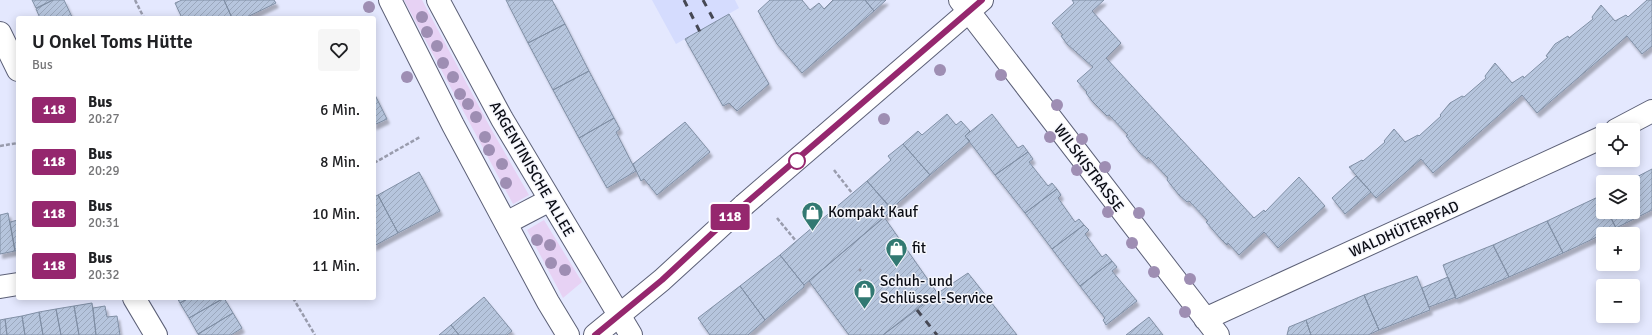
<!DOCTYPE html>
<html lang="de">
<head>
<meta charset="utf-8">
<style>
  body { margin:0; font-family:Signika,sans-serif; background:#f6f6f6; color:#202124; height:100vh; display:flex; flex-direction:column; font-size:15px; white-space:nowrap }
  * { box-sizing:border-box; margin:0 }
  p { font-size:13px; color:#757577 }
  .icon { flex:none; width:22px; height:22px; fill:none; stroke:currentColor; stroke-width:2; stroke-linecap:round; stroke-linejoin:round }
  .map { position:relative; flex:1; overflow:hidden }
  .details { position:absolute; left:16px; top:16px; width:360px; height:284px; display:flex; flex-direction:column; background:#fff; border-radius:4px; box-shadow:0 2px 10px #0003 }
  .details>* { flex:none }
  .badge { padding:0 8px; border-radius:3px; font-size:14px; line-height:26px }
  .buttons { position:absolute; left:1596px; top:123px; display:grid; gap:8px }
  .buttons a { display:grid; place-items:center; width:44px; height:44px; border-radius:4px; background:#fff; box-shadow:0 2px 10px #0003; font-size:20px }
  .map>.badge { position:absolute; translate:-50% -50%; box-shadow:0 0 0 2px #fff }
  .round { display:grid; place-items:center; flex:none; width:42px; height:42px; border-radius:4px; background:#f6f6f6 }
  .summary { display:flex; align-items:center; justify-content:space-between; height:68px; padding:0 16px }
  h1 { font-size:19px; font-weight:600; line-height:30px }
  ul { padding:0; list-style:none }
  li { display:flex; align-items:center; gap:12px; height:52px; padding:0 16px }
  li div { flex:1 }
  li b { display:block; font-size:15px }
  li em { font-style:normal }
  li .badge { min-width:44px; font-weight:700; text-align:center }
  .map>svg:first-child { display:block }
  .built { fill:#d5dcfe }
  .grass { fill:#e7d2f4 }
  .building { fill:url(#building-hatch); stroke:#808fa5; filter:url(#shadow) }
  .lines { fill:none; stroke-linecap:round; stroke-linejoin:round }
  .minor-casing { stroke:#5c6077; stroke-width:24 }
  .major-casing { stroke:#5c6077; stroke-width:24 }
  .path { stroke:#999cad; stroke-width:2.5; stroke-dasharray:4 2; stroke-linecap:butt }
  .minor { stroke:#fff; stroke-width:22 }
  .major { stroke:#fff; stroke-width:22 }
  .rail { stroke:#464854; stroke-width:3; stroke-dasharray:7 7; stroke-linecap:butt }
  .minor-bridge-casing { stroke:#5c6077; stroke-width:24; stroke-linecap:butt }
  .minor-bridge { stroke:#fff; stroke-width:22 }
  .tree { fill:#9e8eb3 }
  .line-casing { stroke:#fff; stroke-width:9 }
  .line { stroke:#95276e; stroke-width:6 }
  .stop-dot { fill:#fff; stroke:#95276e; stroke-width:2 }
  .labels { text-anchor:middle; stroke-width:3; stroke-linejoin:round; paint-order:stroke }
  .street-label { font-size:15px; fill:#0b0d15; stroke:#f5f6fc }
  .poi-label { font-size:15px; fill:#0b0d15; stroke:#f5f6fc; text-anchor:start }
</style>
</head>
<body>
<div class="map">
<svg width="1652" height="335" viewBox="0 0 1652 335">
  <defs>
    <pattern id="building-hatch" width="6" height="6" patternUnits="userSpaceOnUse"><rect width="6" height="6" fill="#b6c5dd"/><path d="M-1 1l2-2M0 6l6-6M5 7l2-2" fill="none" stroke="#9ba8bd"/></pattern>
    <filter id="shadow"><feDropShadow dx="2.5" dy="4.5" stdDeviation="1" flood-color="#0004"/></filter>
  </defs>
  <rect width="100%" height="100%" fill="#e4e8fe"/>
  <!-- built -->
  <path class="built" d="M652 0H735L739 8 676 44Z"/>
  <!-- grass -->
  <path class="grass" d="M404 0H422L490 127 529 195 513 204Z
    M544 220 582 282 563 298 527 230Z"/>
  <!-- building -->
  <path class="building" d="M32 0H53L36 8Z
    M53 0H64L72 17 40 18 36 9Z
    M182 0H224L232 18H182L175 3Z
    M224 0H274L276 3 245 18H232Z
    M506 0H552L565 24 528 43Z
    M770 0H802L810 10 819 3 824 9 833 0H865L874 11 802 73 777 44 758 11Z
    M865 0H886L874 11Z
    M1072 0H1104L1092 11 1121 43 1106 58 1254 218 1264 210 1265 212 1299 177 1325 206 1278 248 1264 232 1239 255 1228 243 1227 245 1220 238 1206 222 1208 221 1189 201 1187 202 1179 195 1167 180 1168 178 1148 157 1147 159 1139 152 1126 136 1128 135 1109 115 1107 116 1092 101 1086 93 1087 92 1077 81 1093 67 1067 44 1061 36 1063 35 1052 23 1074 3Z
    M1647 0H1652V46L1642 54 1627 36 1537 113 1522 95 1433 173 1421 159 1376 198 1349 167 1362 160 1363 161 1385 142 1384 141 1394 129 1405 142 1418 135 1419 136 1441 116 1440 115 1450 103 1462 96 1464 97 1486 78 1485 76 1495 63 1512 83 1523 76 1524 78 1548 57 1546 56 1555 44 1568 36 1569 38 1593 19 1592 17 1601 5 1615 21 1626 15 1628 17Z
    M729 14 769 84 737 111 729 103 723 106 685 39Z
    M565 24 589 71 553 90 528 43Z
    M589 71 614 118 579 138 553 90Z
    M374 93 387 119 374 125Z
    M947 114 956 125 961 121 970 131 965 136 970 141 930 175 903 144 918 131 922 135Z
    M992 114 1018 148 1023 145 1028 152 995 175 965 136Z
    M614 118 620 129 616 132 636 171 607 188 579 138Z
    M685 122 710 152 657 195 644 179 641 181 633 164Z
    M903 144 930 175 891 209 867 181 891 160 888 156Z
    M1028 152 1033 159 1029 162 1048 186 1052 183 1057 189 1025 213 995 175Z
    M1652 169V210L1616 228 1608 212H1633V182H1627Z
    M419 172 440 211 398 233 378 195Z
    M1356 176 1371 192 1345 214 1332 198Z
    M867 181 893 210 804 285 780 255Z
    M1057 189 1061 195 1058 198 1075 222 1079 219 1084 225 1052 249 1025 213Z
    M378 195 398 233 374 246V197Z
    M1600 196 1603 202V212H1608L1616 228 1563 253 1547 221Z
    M8 213 15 251 0 254V215Z
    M884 217 938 294 883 335H849L809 281Z
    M18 220V251H15L10 222Z
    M1547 221 1563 253 1509 277 1493 245Z
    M1084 225 1089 230 1085 234 1102 257 1106 254 1112 261 1080 286 1052 249Z
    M1493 245 1509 277 1456 299 1443 265Z
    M780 255 804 285V287L765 320 740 286Z
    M1112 261 1117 267 1112 271 1137 301 1106 325 1103 320 1105 318 1080 286Z
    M968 273 1017 335H883L929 299Z
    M1417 276 1430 310 1379 330 1364 295Z
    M1448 277 1456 297 1429 307 1422 288Z
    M740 286 765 320 748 335H710L698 318Z
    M1364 295 1379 330 1368 335H1311L1306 320Z
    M484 297 512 331 507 335H459L451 325Z
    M177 298H189L180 303Z
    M189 298H224L189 318 180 303Z
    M224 298 233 313 198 334 189 318Z
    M92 303 96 335H79L74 306Z
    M74 306 79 335H61L56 309Z
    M105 306 107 317 117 316 120 335H96L93 308Z
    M56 309 61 335H43L39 312Z
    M39 312 43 335H25L22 316Z
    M233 313 242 328 231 335H199L198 334Z
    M22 316 25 335H7L5 319Z
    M1149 317 1163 335H1126Z
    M5 319 7 335H0V320Z
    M1306 320 1311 335H1287L1289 327Z
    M451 325 459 335H439Z"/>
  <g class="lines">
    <defs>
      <path id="minor" d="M960 0 1218 335
        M0 33 18 70
        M1616 130 1652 111
        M822 138 982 0
        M506 223 550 200
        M0 287 18 284
        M134 298 156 335
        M1205 319 1603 137
        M595 335 662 280 744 205"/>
      <path id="major" d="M390 0 453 125 548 302 568 335
        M438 0 502 119 631 335"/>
    </defs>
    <!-- minor casing -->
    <use href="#minor" class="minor-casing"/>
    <!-- major casing -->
    <use href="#major" class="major-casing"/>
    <!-- path -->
    <path class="path" d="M135 0 144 18
      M0 146 18 143
      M374 163 420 137
      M834 170 852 193
      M777 218 796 241
      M859 269 861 271
      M293 298 315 335"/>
    <!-- minor -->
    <use href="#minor" class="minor"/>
    <!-- major -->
    <use href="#major" class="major"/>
    <!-- rail -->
    <path class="rail" d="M684 0 700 32
      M703 0 716 24
      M917 310 937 335"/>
    <defs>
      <path id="minor-bridge" d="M744 205 822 138"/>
    </defs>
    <!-- minor-bridge casing -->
    <use href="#minor-bridge" class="minor-bridge-casing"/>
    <!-- minor-bridge -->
    <use href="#minor-bridge" class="minor-bridge"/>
  </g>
  <!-- trees -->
  <g class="tree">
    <circle cx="369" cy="7" r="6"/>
    <circle cx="422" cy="17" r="6"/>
    <circle cx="427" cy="32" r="6"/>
    <circle cx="437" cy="46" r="6"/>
    <circle cx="443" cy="63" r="6"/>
    <circle cx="940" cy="70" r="6"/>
    <circle cx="1001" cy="75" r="6"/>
    <circle cx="407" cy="77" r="6"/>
    <circle cx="453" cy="77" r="6"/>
    <circle cx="460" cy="94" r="6"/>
    <circle cx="468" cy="104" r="6"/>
    <circle cx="1057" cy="105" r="6"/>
    <circle cx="476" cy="117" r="6"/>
    <circle cx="884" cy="119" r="6"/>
    <circle cx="485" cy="137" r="6"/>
    <circle cx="1050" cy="137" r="6"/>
    <circle cx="1082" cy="139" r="6"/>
    <circle cx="489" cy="150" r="6"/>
    <circle cx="502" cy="164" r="6"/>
    <circle cx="1105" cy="167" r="6"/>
    <circle cx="1077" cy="170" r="6"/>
    <circle cx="506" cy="183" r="6"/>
    <circle cx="1108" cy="212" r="6"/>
    <circle cx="1139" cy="213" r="6"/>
    <circle cx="537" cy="240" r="6"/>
    <circle cx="1132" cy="243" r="6"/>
    <circle cx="550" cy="245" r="6"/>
    <circle cx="551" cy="263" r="6"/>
    <circle cx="565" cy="270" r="6"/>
    <circle cx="1154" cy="272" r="6"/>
    <circle cx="1190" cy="279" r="6"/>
    <circle cx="1185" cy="312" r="6"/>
  </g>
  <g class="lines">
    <defs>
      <path id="line" d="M595 335 662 280 731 216 982 0"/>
    </defs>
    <!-- line casing -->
    <use href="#line" class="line-casing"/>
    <!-- line -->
    <use href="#line" class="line"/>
  </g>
  <!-- icons -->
  <defs>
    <symbol id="shop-pin" viewBox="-11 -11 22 30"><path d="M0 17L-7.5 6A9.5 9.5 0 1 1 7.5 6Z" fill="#327972" stroke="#f5f6fc"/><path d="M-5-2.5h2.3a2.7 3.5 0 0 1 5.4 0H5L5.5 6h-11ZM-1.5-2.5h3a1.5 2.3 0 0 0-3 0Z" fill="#fff"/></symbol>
  </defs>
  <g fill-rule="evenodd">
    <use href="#shop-pin" x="800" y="200" width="25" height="34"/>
    <use href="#shop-pin" x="884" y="236" width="25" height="34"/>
    <use href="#shop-pin" x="852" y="278" width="25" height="34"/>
  </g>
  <!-- markers -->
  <circle class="stop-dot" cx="797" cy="161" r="8"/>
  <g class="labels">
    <!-- street labels -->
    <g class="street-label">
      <text transform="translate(1089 168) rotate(53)" y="5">WILSKISTRASSE</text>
      <text transform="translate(532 169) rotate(60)" y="5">ARGENTINISCHE ALLEE</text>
      <text transform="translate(1404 229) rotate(-24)" y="5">WALDHÜTERPFAD</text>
    </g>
    <!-- poi labels -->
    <g class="poi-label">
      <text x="828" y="217">Kompakt Kauf</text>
      <text x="912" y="253">fit</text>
      <text x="880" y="286">Schuh- und<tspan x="880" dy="17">Schlüssel-Service</tspan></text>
    </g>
  </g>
</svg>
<div class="buttons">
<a><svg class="icon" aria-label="locate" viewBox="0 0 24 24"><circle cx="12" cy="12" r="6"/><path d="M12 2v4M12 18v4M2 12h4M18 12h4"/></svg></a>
<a><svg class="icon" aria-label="layers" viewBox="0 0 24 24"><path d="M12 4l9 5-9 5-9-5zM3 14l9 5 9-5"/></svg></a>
<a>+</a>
<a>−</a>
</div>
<b class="badge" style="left:730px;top:217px;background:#95276e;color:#fff">118</b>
<section class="details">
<div class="summary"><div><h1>U Onkel Toms Hütte</h1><p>Bus</p></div><a class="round"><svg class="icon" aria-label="heart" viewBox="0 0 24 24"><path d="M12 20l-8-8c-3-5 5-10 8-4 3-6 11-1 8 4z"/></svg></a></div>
<ul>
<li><span class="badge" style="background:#95276e;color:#fff">118</span><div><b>Bus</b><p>20:27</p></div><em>6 Min.</em></li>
<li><span class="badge" style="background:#95276e;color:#fff">118</span><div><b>Bus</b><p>20:29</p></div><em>8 Min.</em></li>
<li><span class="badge" style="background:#95276e;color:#fff">118</span><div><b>Bus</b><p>20:31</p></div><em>10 Min.</em></li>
<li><span class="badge" style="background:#95276e;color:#fff">118</span><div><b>Bus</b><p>20:32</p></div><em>11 Min.</em></li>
</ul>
</section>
</div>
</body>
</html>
